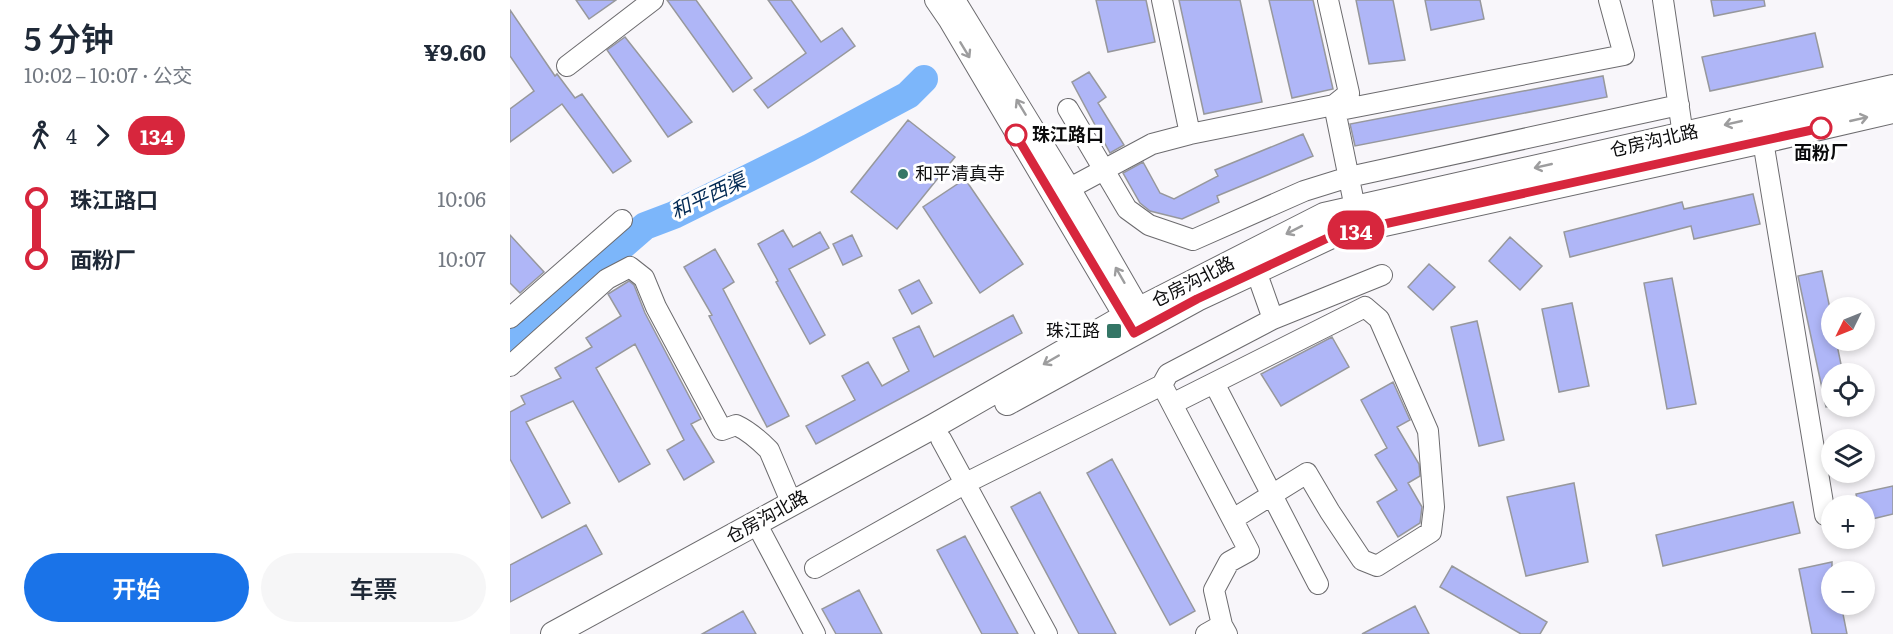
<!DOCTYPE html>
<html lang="zh">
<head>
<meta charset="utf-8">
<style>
  body { margin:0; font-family:Literata,"Noto Sans SC",serif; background:#f6f6f7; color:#1f2937; height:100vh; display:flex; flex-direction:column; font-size:22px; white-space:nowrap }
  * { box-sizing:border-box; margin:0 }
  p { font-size:20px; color:#747a83 }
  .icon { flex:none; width:33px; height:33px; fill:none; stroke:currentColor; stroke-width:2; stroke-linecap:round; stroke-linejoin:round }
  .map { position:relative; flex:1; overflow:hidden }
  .drawer { display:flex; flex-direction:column; background:#fff; width:510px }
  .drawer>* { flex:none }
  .badge { padding:0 12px; border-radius:20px; font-size:21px; line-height:39px }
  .needle { width:39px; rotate:227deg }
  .tools { position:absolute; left:1311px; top:297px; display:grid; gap:12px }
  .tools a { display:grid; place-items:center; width:54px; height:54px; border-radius:50%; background:#fff; box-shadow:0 3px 9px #0003; font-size:30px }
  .map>.badge { position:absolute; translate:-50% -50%; box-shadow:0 0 0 3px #fff }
  .legs { display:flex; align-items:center; gap:9px; height:66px; padding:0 24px; font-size:20px }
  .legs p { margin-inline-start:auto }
  .head { display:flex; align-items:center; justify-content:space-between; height:102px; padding:0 24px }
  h1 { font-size:33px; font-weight:600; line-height:45px }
  .cta { display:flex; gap:12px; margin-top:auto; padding:12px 24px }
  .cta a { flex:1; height:69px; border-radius:36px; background:#1a73e8; color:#fff; font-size:24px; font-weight:600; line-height:69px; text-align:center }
  .cta a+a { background:#f6f6f7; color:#1f2937 }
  ul { padding:0 24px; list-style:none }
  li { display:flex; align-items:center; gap:21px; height:60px; font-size:22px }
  li i { display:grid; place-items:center; width:9px; height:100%; margin:0 8px; background:currentColor }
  li i::after { content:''; width:15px; height:15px; margin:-8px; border:4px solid; border-radius:50%; background:#fff }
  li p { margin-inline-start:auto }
  li:first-child i { background:linear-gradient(#0000 50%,currentColor 0) }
  li:last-child i { background:linear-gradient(currentColor 50%,#0000 0) }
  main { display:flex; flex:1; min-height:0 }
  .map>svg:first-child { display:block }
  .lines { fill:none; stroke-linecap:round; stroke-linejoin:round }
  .river { stroke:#7cb6fa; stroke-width:28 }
  .building { fill:#afb6f7; stroke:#97989c; stroke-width:1.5 }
  .minor-casing { stroke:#6c6b6e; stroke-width:22 }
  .major-casing { stroke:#6c6b6e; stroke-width:26 }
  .minor { stroke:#fff; stroke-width:20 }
  .major { stroke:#fff; stroke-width:24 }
  .oneway { stroke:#9d9d9e }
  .line-1-casing { stroke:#fff; stroke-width:14 }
  .line-1 { stroke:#d7263d; stroke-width:9 }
  .stop-1-dot { fill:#fff; stroke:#d7263d; stroke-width:3 }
  .poi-dot { fill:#347666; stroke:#fff; stroke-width:2 }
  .labels { text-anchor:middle; stroke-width:6; stroke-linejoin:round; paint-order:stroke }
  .stop-label { font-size:18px; font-weight:bold; fill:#0b0b0c; stroke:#fff; text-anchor:start }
  .street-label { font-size:18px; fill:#0b0b0c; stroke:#fff }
  .poi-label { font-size:18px; fill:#0b0b0c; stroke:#fff; text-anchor:start }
  .water-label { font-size:20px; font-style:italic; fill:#012953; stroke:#fff }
</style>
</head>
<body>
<main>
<section class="drawer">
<div class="head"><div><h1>5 分钟</h1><p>10:02 – 10:07 · 公交</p></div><b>¥9.60</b></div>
<div class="legs"><svg class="icon" aria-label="walk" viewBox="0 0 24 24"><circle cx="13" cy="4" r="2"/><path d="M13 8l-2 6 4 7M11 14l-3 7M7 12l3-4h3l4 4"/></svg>4<svg class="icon" aria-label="forward" viewBox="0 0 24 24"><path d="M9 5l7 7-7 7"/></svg><b class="badge" style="background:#d7263d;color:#fff">134</b></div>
<ul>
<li><i style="color:#d7263d"></i><b>珠江路口</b><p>10:06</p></li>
<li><i style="color:#d7263d"></i><b>面粉厂</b><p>10:07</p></li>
</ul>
<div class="cta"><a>开始</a><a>车票</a></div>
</section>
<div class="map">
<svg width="1383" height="634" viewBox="0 0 1383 634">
  <rect width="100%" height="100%" fill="#f8f6fa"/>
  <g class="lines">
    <!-- river -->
    <path class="river" d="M0 343 135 226 164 215 299 148 398 95 414 79"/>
  </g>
  <!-- building -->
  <path class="building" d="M66 0H106L79 19Z
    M157 0H186L242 78 223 92Z
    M258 0H281L311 42 332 28 345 46 258 108 244 90 296 53Z
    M586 0H636L645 42 598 52Z
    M669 0H730L752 102 694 114Z
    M759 0H803L823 89 782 98Z
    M846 0H883L895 60 859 64Z
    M915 0H970L974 19 921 30Z
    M1201 0H1254L1255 6 1204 16Z
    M0 10 45 76 47 74 65 98 72 94 121 161 103 173 52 104 0 142V109L24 91 0 56Z
    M1305 33 1313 67 1200 91 1192 57Z
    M115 37 182 122 158 137 97 50Z
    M579 72 596 97 588 103 614 145 600 153 562 82Z
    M1093 76 1097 97 845 146 840 124Z
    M398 120 445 157 387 229 341 192Z
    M793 134 803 156 707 196 709 202 672 219 640 211 630 203 613 173 633 162 650 193 664 199 708 176 705 170Z
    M455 179 513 264 470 293 413 207Z
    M1243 194 1250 224 1184 239 1181 226 1060 257 1054 232 1172 202 1174 209Z
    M273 230 283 247 310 232 319 248 279 269 315 335 300 344 266 282 268 281 248 244Z
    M0 235 34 272 10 293 0 283Z
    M342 235 352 256 333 265 323 244Z
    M1000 237 1032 266 1010 290 979 261Z
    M205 249 224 282 213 289 279 416 257 427 199 316 202 315 174 267Z
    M919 264 945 287 923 310 898 287Z
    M1312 271 1322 318V340H1326L1333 374H1322V406L1316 407 1288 276Z
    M1162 278 1186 404 1157 409 1134 283Z
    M409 280 422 303 402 314 389 290Z
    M119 281 124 285 135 313 191 419 181 424 204 462 174 480 157 450 174 440 125 344 86 368 140 464 109 482 63 401 16 422 60 503 32 518 0 459V412L15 404 11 396 51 378 45 368 82 347 76 338 111 316 98 294Z
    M1062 303 1079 386 1049 392 1032 309Z
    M503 315 512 333 306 444 296 426 345 400 332 376 358 362 372 386 399 371 383 338 409 326 424 357Z
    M967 321 994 440 969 446 941 327Z
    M822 337 839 367 771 406 751 374Z
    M883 382 900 420 887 427 909 464 910 476 898 483 912 507 910 523 888 537 867 502 887 490 865 455 877 448 851 400Z
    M602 459 685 611 660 625 577 473Z
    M1064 483 1078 562 1016 576 997 497Z
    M1383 486V514L1354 521V506H1349L1346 494Z
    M530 492 606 634H569L501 507Z
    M1283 502 1290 533 1153 566 1146 535Z
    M76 525 92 554 0 602V565Z
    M455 536 508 634H472L427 550Z
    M1322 562V604H1331L1337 634H1302L1289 569Z
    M942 566 1037 622 1030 634H1011L930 587Z
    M349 590 372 634H326L312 609Z
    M905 606 919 634H852Z
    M233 611 246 634H192Z"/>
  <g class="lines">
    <defs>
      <path id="minor" d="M425 0 438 19 622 330
        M445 0 560 188 636 320
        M652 0 680 134
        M818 0 839 93 824 105
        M1153 0 1173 135
        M57 66 143 0
        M558 109 617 209 639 225 683 240 794 191 839 177 1169 105
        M825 111 1114 55 1099 0
        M1254 128 1253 141 1315 515
        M560 188 642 144 680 134 824 105 845 208
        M746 271 763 319
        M0 318 112 220
        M0 366 97 279 120 267 134 278 146 307 212 430 226 425C239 431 249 440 259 450L282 504
        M704 383 808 584
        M662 404 855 307 869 319 918 431 924 507 921 532 867 566 852 560 820 512 797 473 723 519
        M431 439 537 634
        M246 523 305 634
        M305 568 456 483 652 385
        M712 625 704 590 719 562 739 551 652 385 658 374 763 319 872 275
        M696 634 712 625 717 634"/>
      <path id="major" d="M497 403 687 299 824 235 1253 141 1383 111
        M43 634 424 426 614 317 814 215 1383 87"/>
    </defs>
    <!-- minor casing -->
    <use href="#minor" class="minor-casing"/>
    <!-- major casing -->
    <use href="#major" class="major-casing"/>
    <!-- minor -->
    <use href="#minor" class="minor"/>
    <!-- major -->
    <use href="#major" class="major"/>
  </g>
  <!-- one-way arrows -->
  <defs><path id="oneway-shaft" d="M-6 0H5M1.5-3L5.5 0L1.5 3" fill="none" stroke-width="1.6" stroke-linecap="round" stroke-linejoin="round" transform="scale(1.5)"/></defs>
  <g class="oneway">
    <use href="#oneway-shaft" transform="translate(455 50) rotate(59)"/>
    <use href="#oneway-shaft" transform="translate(511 107) rotate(-121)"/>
    <use href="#oneway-shaft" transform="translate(1349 119) rotate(-13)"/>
    <use href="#oneway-shaft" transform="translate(1223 123) rotate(167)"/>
    <use href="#oneway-shaft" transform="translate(1033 166) rotate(167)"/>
    <use href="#oneway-shaft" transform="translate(784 230) rotate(153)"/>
    <use href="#oneway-shaft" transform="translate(610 275) rotate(-120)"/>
    <use href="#oneway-shaft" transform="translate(541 360) rotate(150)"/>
  </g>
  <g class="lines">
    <defs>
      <path id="line-1" d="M506 135 624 333 687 299 824 235 1311 128"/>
    </defs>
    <!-- line-1 casing -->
    <use href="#line-1" class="line-1-casing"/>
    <!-- line-1 -->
    <use href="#line-1" class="line-1"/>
  </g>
  <!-- markers -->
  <g class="stop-1-dot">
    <circle cx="1311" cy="128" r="10"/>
    <circle cx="506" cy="135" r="10"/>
  </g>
  <g class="poi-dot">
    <circle cx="393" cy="174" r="6"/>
    <rect x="596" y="323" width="16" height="16" rx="3"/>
  </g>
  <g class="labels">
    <!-- stop labels -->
    <g class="stop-label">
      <text x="522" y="141">珠江路口</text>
      <text x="1311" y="159" text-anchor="middle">面粉厂</text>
    </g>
    <!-- street labels -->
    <g class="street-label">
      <text transform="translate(1144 141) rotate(-13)" y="6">仓房沟北路</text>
      <text transform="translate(683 282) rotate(-27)" y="6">仓房沟北路</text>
      <text transform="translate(257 517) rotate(-29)" y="6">仓房沟北路</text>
    </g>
    <!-- poi labels -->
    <g class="poi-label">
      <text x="405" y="180">和平清真寺</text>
      <text x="590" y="337" text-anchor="end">珠江路</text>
    </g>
    <!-- water labels -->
    <g class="water-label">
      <text transform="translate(198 196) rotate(-25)" y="7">和平西渠</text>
    </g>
  </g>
</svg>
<div class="tools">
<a><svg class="needle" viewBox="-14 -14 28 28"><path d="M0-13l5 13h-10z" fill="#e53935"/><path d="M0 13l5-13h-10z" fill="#747a83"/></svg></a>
<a><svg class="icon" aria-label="locate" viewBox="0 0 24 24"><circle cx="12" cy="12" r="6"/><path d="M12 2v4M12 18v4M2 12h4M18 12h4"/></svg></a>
<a><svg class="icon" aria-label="layers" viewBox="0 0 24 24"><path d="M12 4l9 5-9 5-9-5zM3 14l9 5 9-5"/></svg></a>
<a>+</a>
<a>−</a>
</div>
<b class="badge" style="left:846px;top:230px;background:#d7263d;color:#fff">134</b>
</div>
</main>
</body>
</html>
